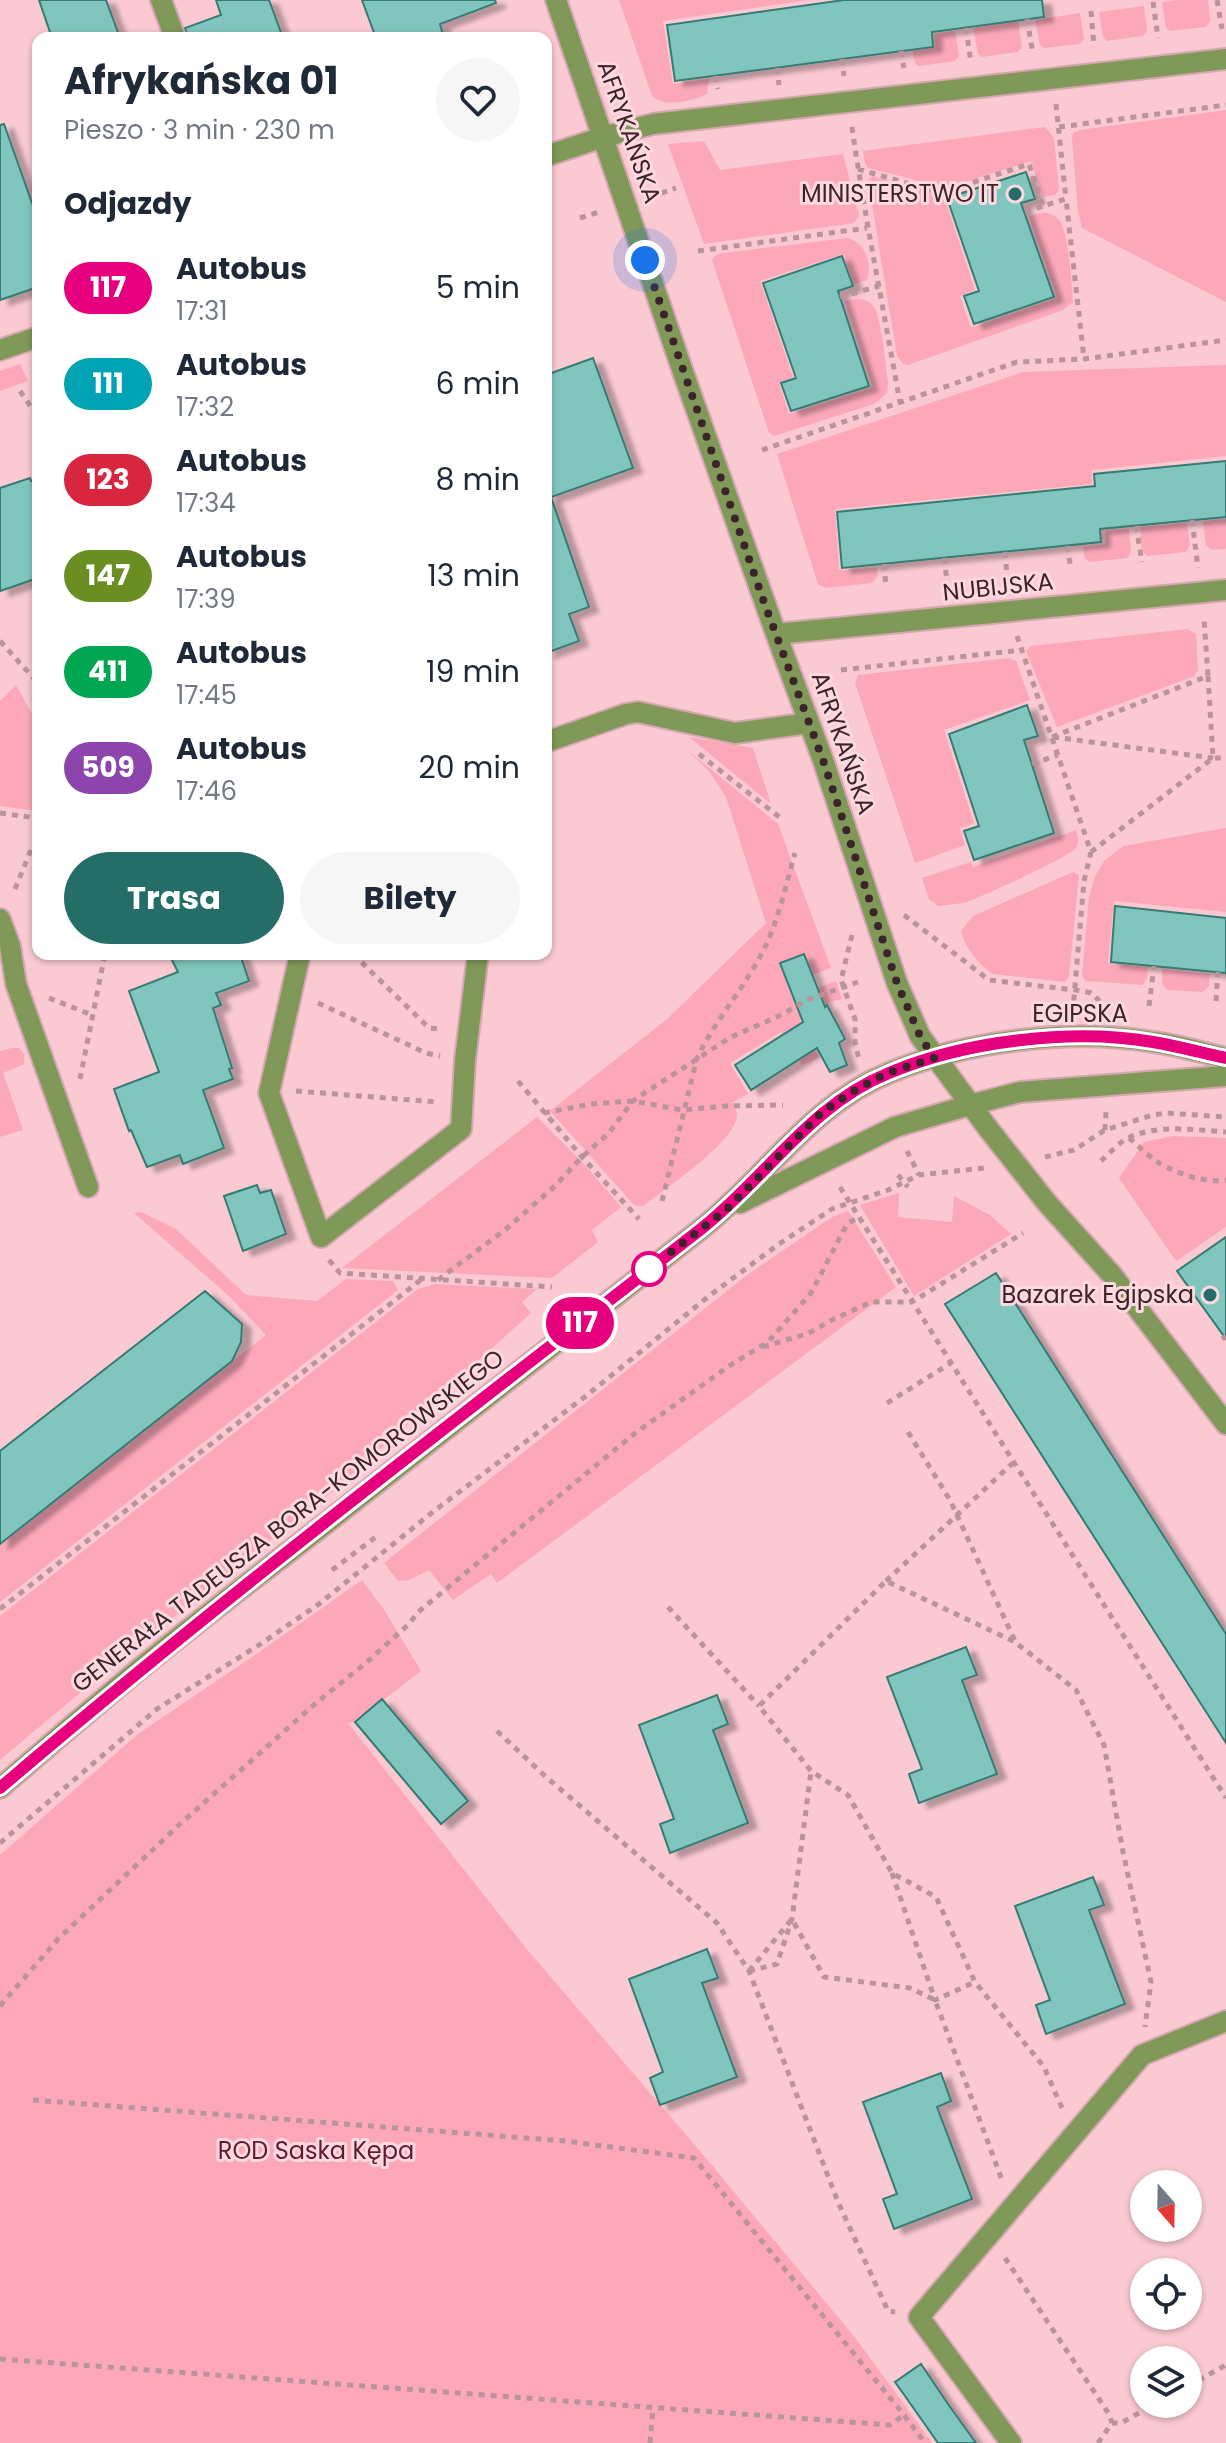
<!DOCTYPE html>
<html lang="pl">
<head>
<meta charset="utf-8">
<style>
  body { margin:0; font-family:Poppins,sans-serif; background:#f6f6f7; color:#1f2937; height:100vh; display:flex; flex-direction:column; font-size:30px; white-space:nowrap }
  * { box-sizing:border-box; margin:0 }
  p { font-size:26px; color:#747a83 }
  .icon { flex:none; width:44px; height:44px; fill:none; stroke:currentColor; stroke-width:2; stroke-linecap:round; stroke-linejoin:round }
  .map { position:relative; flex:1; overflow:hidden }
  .details { position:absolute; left:32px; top:32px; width:520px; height:928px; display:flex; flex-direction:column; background:#fff; border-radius:16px; box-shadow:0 2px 6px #0004 }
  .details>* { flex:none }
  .badge { padding:0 16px; border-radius:26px; font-size:28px; line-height:52px }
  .needle { width:52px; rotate:160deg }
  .fabs { position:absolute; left:1130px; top:2170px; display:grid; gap:16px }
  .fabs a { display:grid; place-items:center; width:72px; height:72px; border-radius:50%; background:#fff; box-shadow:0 2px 6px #0004; font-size:40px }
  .you { position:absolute; width:40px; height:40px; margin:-20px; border:6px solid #fff; border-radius:50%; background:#1a73e8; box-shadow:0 0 0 12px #1a73e833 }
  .map>.badge { position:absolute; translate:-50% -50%; box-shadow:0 0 0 4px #fff }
  h2 { padding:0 32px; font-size:30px; line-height:72px }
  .round { display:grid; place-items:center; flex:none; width:84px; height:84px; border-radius:42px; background:#f6f6f7 }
  .head { display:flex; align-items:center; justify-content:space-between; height:136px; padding:0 32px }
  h1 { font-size:38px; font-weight:700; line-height:60px }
  .button { display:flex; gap:16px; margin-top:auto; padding:16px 32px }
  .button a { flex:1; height:92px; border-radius:48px; background:#256e67; color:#fff; font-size:32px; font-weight:700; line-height:92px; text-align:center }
  .button a+a { background:#f6f6f7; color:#1f2937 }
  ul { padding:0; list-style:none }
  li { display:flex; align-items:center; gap:24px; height:96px; padding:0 32px }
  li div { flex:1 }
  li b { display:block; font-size:30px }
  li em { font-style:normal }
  li .badge { min-width:88px; font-weight:700; text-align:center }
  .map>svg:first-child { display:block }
  .green { fill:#fca8b9 }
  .building { fill:#81c6be; stroke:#357b73; stroke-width:2; filter:url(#shadow) }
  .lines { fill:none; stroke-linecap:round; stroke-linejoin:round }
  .minor-casing { stroke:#d4a8b0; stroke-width:24 }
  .path { stroke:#bb939a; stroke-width:5; stroke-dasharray:6 6; stroke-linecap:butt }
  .minor { stroke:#809858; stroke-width:20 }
  .line-casing { stroke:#fff; stroke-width:18 }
  .line { stroke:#e6007e; stroke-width:12 }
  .walk { stroke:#3b2429; stroke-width:8; stroke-dasharray:0 14.4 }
  .poi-dot { fill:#256e67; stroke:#ffd9e0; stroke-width:3 }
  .stop-dot { fill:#fff; stroke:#e6007e; stroke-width:4 }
  .labels { text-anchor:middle; stroke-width:6; stroke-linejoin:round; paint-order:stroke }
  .street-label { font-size:24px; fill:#3b2429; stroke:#ffd9e0 }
  .poi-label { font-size:24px; fill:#3b2429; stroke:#ffd9e0; text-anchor:end }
  .park-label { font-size:24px; fill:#621930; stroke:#ffd9e0 }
</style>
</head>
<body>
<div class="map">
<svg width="1226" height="2443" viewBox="0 0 1226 2443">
  <defs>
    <filter id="shadow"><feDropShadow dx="9" dy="5" stdDeviation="2" flood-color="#0004"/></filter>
  </defs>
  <rect width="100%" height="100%" fill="#fac9d2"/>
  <!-- green -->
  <path class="green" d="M619 0H809L663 21 673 84 709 79 707 94C693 101 665 108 652 96Z
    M1177 0H1208L1210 21 1206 27 1170 31 1166 28 1162 2Z
    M1144 6 1147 31 1143 36 1107 41 1103 37 1099 12Z
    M1080 13 1084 39 1080 44 1044 48 1040 45 1035 20Z
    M1018 21 1022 47 1018 52 982 57 978 54 973 28Z
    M955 31 959 56 955 61 919 66 915 63 913 50 935 47 934 34Z
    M1226 110V302L1082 228 1078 211 1072 139 1073 133 1080 130Z
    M1045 127 1054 138 1059 190 1055 195 1043 197 1031 161 947 188 868 168 865 163 863 151Z
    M704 141 720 170 843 154 859 216 854 223 704 244 668 144Z
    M872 176 944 196 975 290 960 296 971 328 1057 298 1029 216C1040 212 1050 210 1059 220 1068 228 1072 287 1073 302L1063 310 908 365 903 364 897 356 868 180Z
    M848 238C866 244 872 262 867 280L854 284 843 254 760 281 793 377 779 383 789 414 873 387 845 301C856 298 866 297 874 307 881 317 886 367 888 382L887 393 874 404 774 436 769 433 712 260 716 255 723 253Z
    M20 364 28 381 0 391V371Z
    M1226 365V456L1092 470V484L835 509 839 570 877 568 878 576 872 583 825 588 818 584 777 454 1023 372Z
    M1226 519V549L1211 550 1206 545 1203 521Z
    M1187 523 1190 545 1186 552 1147 556 1142 551 1140 527Z
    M1129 529 1131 552 1128 558 1089 562 1084 557 1083 547 1106 544 1105 531Z
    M1188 629 1196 634 1198 669 1195 676 1057 727 1026 651 1031 646Z
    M1009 658 1016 661 1030 700 944 730 974 823 960 828 965 845 915 863 855 683 858 675Z
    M16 685 38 725V811L0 806V701Z
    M689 737 753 748 771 804Z
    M686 749 778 824 831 968 812 975 804 954 780 963 792 998 836 981 842 999 828 1002V1004L800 1019 819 1058 802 1065 781 1032 730 1063 748 1094 733 1102C734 1107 737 1110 737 1115 736 1142 663 1190 642 1207L634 1205 550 1111 666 1020 766 923 726 797 709 771Z
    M1226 828V912L1114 901 1108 963 1148 967 1147 979 1142 985 1085 981 1082 975 1089 897 1095 876 1104 861 1123 846Z
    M1076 830C1078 837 1080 842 1076 848 1069 857 976 900 963 903 955 904 946 905 938 906L929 899 922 878 971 862 973 867Z
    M1073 872 1079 875 1069 977 1065 982 993 974C979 965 965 947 961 931L973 916Z
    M1162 969 1210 974 1209 986 1203 992 1168 990 1162 984Z
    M12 1048H19L24 1054V1064L3 1073 23 1130 0 1137V1051Z
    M537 1117 584 1164 621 1207 592 1230 598 1242 552 1278 342 1268Z
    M1173 1136 1226 1138V1227L1176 1261 1119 1178 1144 1142Z
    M899 1193 898 1217 952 1222 954 1196 990 1215 1011 1234 914 1296 860 1205Z
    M848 1211 896 1287 497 1583 491 1574 453 1600 429 1570 409 1580 398 1581 384 1563 747 1275 832 1217Z
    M141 1212 176 1229 246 1295 317 1301 346 1279 393 1281 398 1290 0 1602V1545L266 1335 230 1297 134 1213Z
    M435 1284 537 1289 522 1302 531 1313 333 1491 118 1661 0 1760V1616L418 1289Z
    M362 1580 383 1608 421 1671 355 1722 348 1723 525 1947 705 2157 857 2340 932 2443H0V1855L138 1734 258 1653Z"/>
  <!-- building -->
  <path class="building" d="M39 0H106L120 38H52Z
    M216 0H269L283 38H188L185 28 221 15Z
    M362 0H495L496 3 440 24 444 38H376Z
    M844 0H1042L1044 17 932 32 933 47 675 81 667 25Z
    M4 124 38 220V287L0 300V125Z
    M1026 172 1035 199 1021 203 1054 297 974 324 964 296 979 291 947 198Z
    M842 256 853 286 838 291 869 386 791 411 781 383 796 378 763 283Z
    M593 358 633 468 551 497 589 607 569 614 579 641 546 653V375Z
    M1226 461V517L1100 529 1101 542 842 568 837 512 1095 486 1094 474Z
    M30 478 31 481 38 479V578L0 591V488Z
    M1027 705 1038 736 1024 740 1054 833 974 860 964 831 979 826 949 734Z
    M1115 906 1226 918V973L1111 962Z
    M169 954H240L249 981 216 993 221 1005 213 1008 232 1068 229 1069 233 1079 203 1090 224 1148 183 1164 180 1155 147 1167 131 1130 129 1131 114 1089 159 1072 129 991 178 972Z
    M804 954 825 1007 827 1005 845 1039 839 1043 847 1065 830 1072 817 1048 751 1090 735 1065 803 1022 780 963Z
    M257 1185 260 1193 271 1190 286 1234 243 1251 224 1196Z
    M1226 1237V1339L1177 1271Z
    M996 1273 1226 1634V1743L945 1304Z
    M205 1291 242 1324 241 1342 232 1361 0 1544V1451Z
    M966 1647 977 1675 962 1680 997 1774 919 1803 909 1774 922 1769 887 1677Z
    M717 1695 728 1724 713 1730 748 1823 670 1853 660 1824 674 1819 639 1725Z
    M382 1699 468 1801 441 1824 355 1722Z
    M1093 1877 1104 1905 1089 1910 1125 2004 1046 2034 1036 2005 1050 2000 1015 1906Z
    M707 1949 718 1978 702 1983 737 2077 660 2105 650 2078 663 2072 629 1979Z
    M941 2073 951 2101 937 2107 972 2199 894 2229 883 2199 897 2194 863 2102Z
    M921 2364 948 2404 976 2443H938L905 2396 895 2382Z"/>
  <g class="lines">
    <defs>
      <path id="minor" d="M161 0 175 38
        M556 0 683 372 776 634 823 760 897 983 920 1036 987 1127 1047 1203 1112 1275 1226 1424
        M546 156 603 137 653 124 1226 59
        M0 350 38 337
        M776 634 1226 590
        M546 742 626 714 638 712 735 733 809 723
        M0 919 10 946 16 984 88 1187
        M300 954 269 1093 321 1237 461 1129 465 1060 478 954
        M740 1203 895 1127 970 1105 1020 1092 1226 1076
        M0 1788C45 1749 90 1710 136 1672 200 1619 266 1570 330 1520 454 1423 577 1326 701 1229 765 1179 811 1104 889 1073 965 1041 1071 1028 1153 1042 1178 1045 1202 1053 1226 1058
        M1011 2443 919 2317 1142 2055 1226 2021"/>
    </defs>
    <!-- minor casing -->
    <use href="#minor" class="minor-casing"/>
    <!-- path -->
    <path class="path" d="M1217 0 1222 29
      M1153 2 1158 38
      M1091 11 1094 47
      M1027 19 1033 54
      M966 28 971 63
      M901 51 904 68
      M842 59 844 76
      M777 68 779 85
      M715 76 718 89
      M1056 104 1066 199
      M852 127C865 219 884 311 900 403
      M1059 127 1226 105
      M858 169 941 193 1029 164 1043 206 1066 199 1084 359
      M650 197 676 188
      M1025 212 1043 206
      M580 218 602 211
      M698 251 867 228
      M840 297 879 286
      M20 391 38 417
      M762 450 1017 362 1084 359 1226 340
      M1192 520 1198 568
      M1136 526 1142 562
      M1067 546 1071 569
      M1005 552 1007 575
      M944 558 947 581
      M884 564 886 587
      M1017 636 1091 852 1084 881 1073 1009
      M0 641 38 683
      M841 670 1022 650
      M1208 676 1213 758H1226
      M1052 737 1208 676 1204 618
      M1053 737 1213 758
      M699 754 783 820
      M1032 764 1058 755
      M0 813 29 817 38 820
      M1091 852 1213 758
      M15 889 30 852 38 846
      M904 915 989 980 1083 991 1091 993 1108 1009
      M852 935 841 980 855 1019V1042L859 1060
      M353 954 429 1028 442 1029
      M49 998 92 1015
      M1216 1001 1218 972
      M318 1003 426 1053 440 1056
      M1149 1006 1154 966
      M80 1079 105 954
      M518 1081 582 1157 639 1219
      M296 1091 437 1102
      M544 1113 591 1104 633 1101 682 1110 726 1106 783 1105
      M1105 1130 1106 1111
      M1129 1138C1139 1146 1148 1156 1159 1163 1176 1173 1206 1184 1226 1180
      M907 1151 919 1175
      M1045 1157 1074 1150 1105 1130 1153 1115 1166 1113 1226 1117
      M1101 1161C1109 1154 1120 1141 1130 1137 1160 1124 1195 1130 1226 1132
      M898 1175 908 1187
      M840 1187 1226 1798
      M662 1201 697 1058C716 1019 746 986 765 947 779 918 786 885 795 853
      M329 1260 340 1273 552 1287
      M438 1280 506 1229 555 1186 582 1157 609 1133 633 1101 643 1094 731 1037 779 1016 807 1000 858 982
      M1222 1339 1226 1336
      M763 1347 809 1333 830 1321 871 1302H912L1023 1233
      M887 1403 951 1363
      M908 1432 950 1500 1015 1641
      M332 1570 377 1536
      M886 1581 1014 1462
      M668 1607 759 1706
      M0 1609 422 1279
      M497 1731 545 1776 717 1923 749 1971 838 2202 888 2311 895 2312
      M0 1843 157 1709 259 1645 319 1604 434 1511 586 1396 709 1296 779 1244 832 1209 888 1190 919 1175 984 1168
      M892 1873 935 2000 975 1982
      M749 1971 792 1919 824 1977 910 1988 935 2000 1002 2180
      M749 1971 777 1964 792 1919 811 1771
      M0 2006 58 1939 179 1825 316 1703 367 1662 410 1623 417 1613 634 1434 729 1366 768 1342 811 1293 847 1224 859 1217
      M33 2100 565 2141 694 2158 904 2415 925 2443
      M1062 2108 1044 2067 975 1982 936 1897 892 1873 848 1795 811 1771 759 1706 886 1581 1015 1642 1076 1690 1104 1745 1123 1852 1151 1982 1145 2027
      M1005 2258 1109 2414 1112 2423
      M0 2359 890 2425 904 2415
      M1188 2386 1226 2365
      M650 2443 653 2407
      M1098 2443 1112 2423H1121L1155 2404"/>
    <!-- minor -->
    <use href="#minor" class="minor"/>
  </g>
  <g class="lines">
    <defs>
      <path id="line" d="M0 1788C227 1594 465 1413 701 1229 765 1179 811 1104 889 1073 965 1041 1072 1028 1153 1042 1178 1046 1202 1053 1226 1058"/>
    </defs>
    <!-- line casing -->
    <use href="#line" class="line-casing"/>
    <!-- line -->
    <use href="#line" class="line"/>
    <!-- walk -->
    <path class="walk" d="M645 260 765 605 823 760 897 983 920 1036 934 1058 887 1073 852 1092 821 1113 726 1210 649 1269"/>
  </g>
  <!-- markers -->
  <g class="poi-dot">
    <circle cx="1015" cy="194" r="8"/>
    <circle cx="1210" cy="1295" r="8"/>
  </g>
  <circle class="stop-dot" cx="649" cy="1269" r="16"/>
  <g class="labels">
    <!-- street labels -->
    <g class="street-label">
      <text transform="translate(629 132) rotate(71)" y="8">AFRYKAŃSKA</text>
      <text transform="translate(998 587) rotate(-6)" y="8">NUBIJSKA</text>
      <text transform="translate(843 743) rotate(71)" y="8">AFRYKAŃSKA</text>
      <text x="1080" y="1022">EGIPSKA</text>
      <text transform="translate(288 1521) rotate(-38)" y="8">GENERAŁA TADEUSZA BORA-KOMOROWSKIEGO</text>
    </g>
    <!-- poi labels -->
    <g class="poi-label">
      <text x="999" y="202">MINISTERSTWO IT</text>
      <text x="1194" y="1303">Bazarek Egipska</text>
    </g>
    <!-- park labels -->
    <g class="park-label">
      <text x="316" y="2159">ROD Saska Kępa</text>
    </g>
  </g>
</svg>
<div class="fabs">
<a><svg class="needle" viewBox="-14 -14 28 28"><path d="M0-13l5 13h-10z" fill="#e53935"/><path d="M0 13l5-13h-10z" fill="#747a83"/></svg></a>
<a><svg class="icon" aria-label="locate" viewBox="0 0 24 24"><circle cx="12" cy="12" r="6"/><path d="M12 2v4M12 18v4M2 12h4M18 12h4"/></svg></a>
<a><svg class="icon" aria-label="layers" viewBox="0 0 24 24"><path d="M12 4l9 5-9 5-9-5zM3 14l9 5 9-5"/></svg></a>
</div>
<div class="you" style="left:645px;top:260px"></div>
<b class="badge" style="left:580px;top:1323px;background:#e6007e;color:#fff">117</b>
<section class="details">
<div class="head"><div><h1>Afrykańska 01</h1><p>Pieszo · 3 min · 230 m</p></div><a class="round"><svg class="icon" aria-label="heart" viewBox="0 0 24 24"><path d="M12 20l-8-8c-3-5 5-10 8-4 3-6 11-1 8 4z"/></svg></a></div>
<h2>Odjazdy</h2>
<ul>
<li><span class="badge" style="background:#e6007e;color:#fff">117</span><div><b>Autobus</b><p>17:31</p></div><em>5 min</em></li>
<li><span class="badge" style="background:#00a3b4;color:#fff">111</span><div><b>Autobus</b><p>17:32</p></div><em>6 min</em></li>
<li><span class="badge" style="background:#d7263d;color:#fff">123</span><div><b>Autobus</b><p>17:34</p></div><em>8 min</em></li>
<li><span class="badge" style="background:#6b8e23;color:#fff">147</span><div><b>Autobus</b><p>17:39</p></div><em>13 min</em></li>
<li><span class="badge" style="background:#00a651;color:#fff">411</span><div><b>Autobus</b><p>17:45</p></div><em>19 min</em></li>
<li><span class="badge" style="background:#8e44ad;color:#fff">509</span><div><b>Autobus</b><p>17:46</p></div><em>20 min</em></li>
</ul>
<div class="button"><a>Trasa</a><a>Bilety</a></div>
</section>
</div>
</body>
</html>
